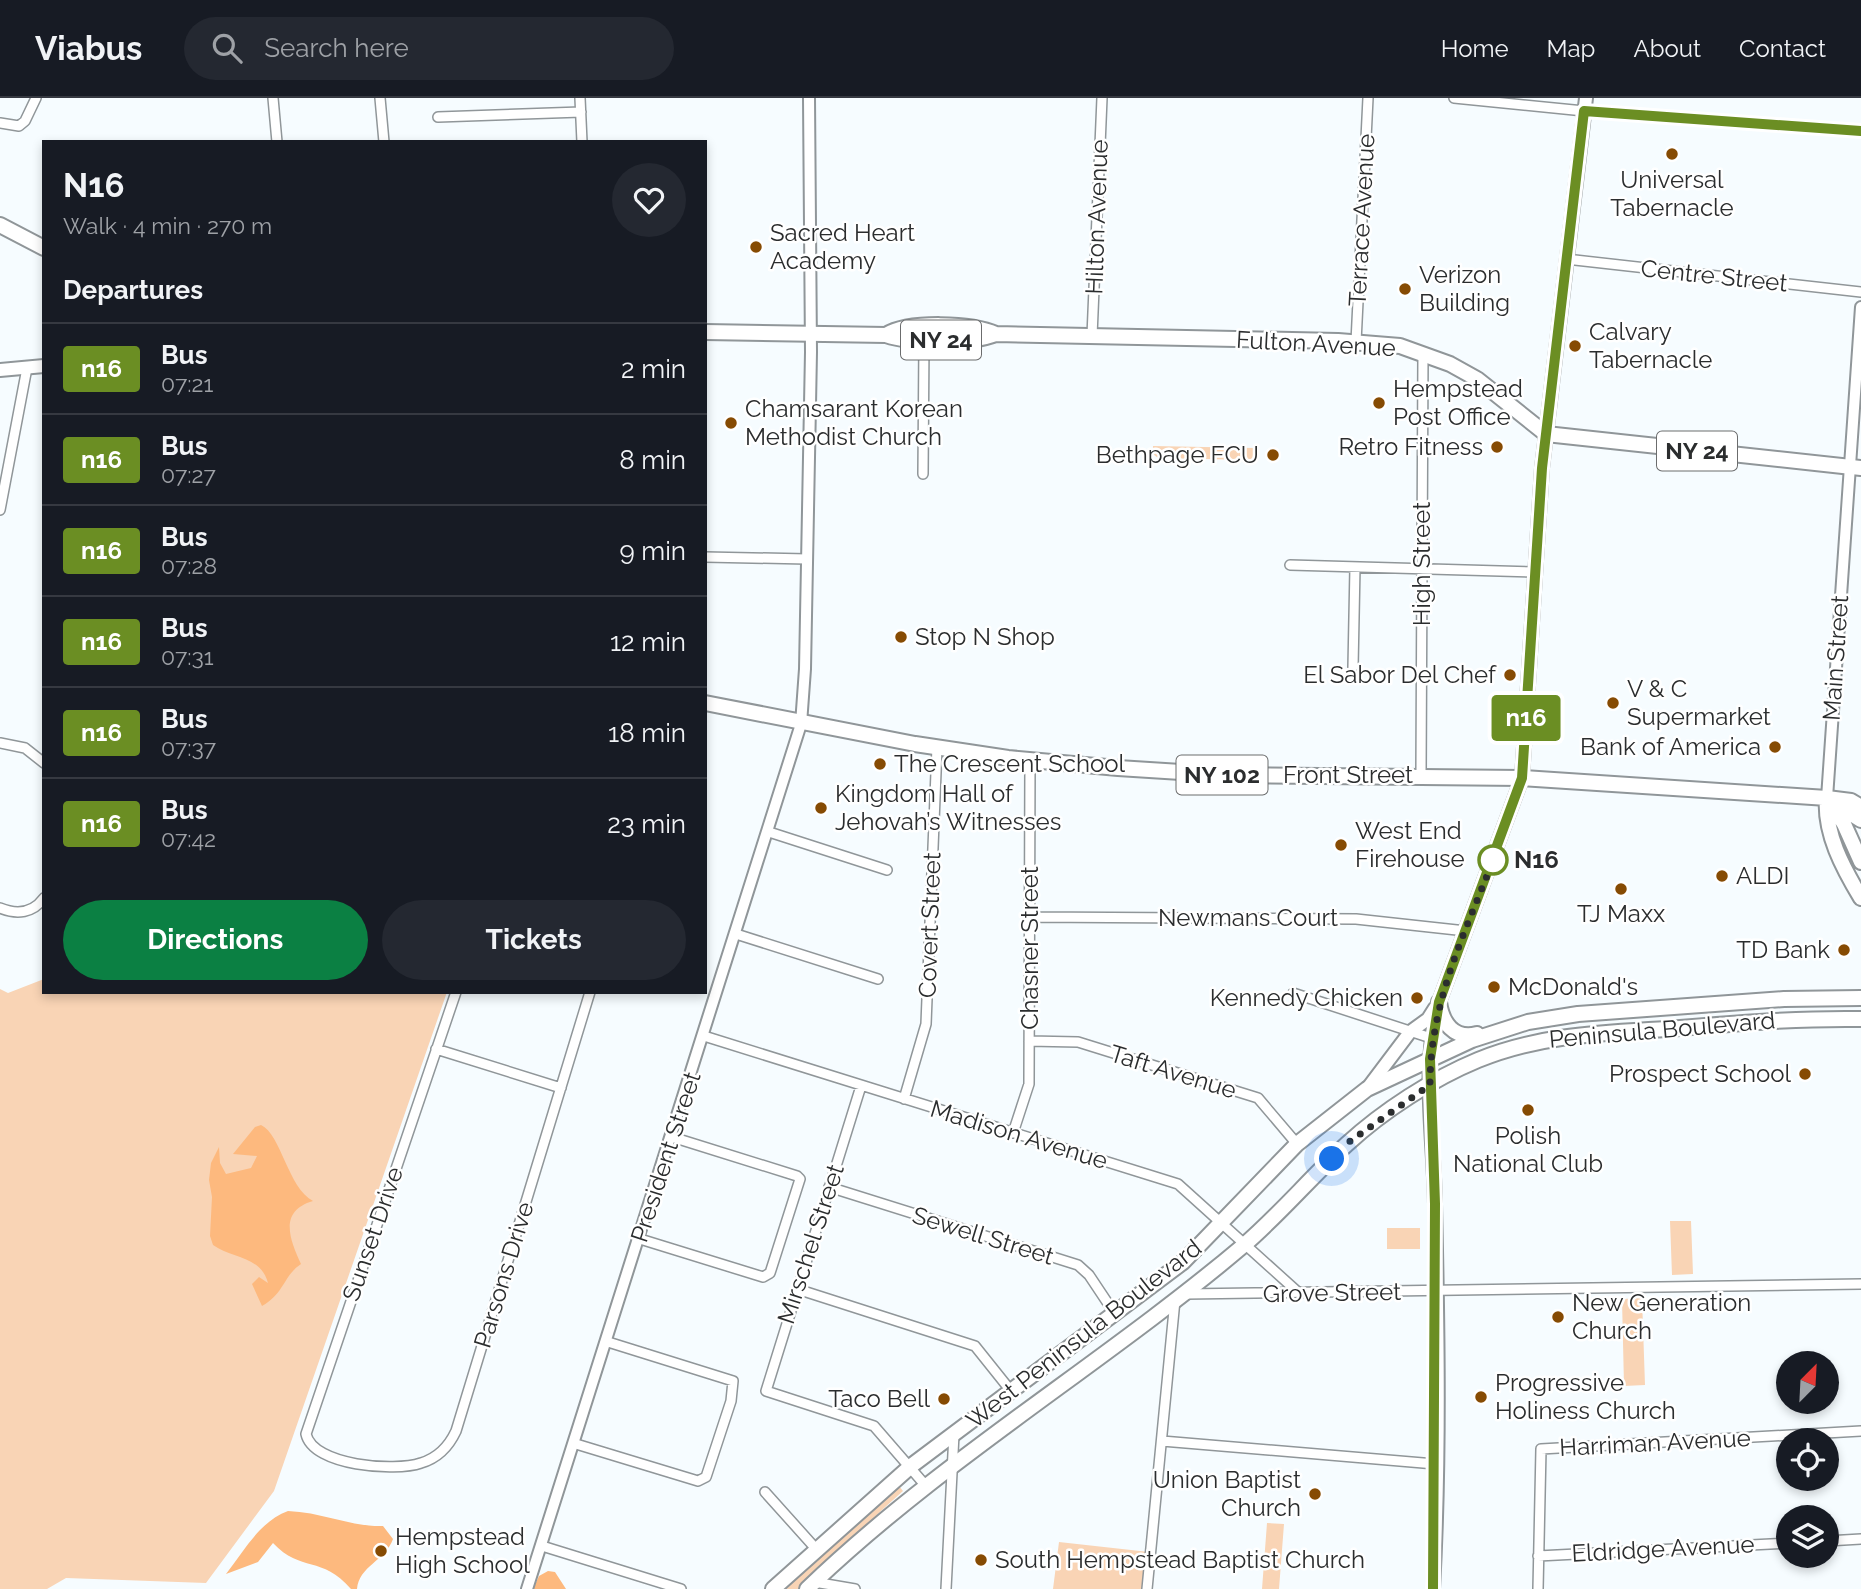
<!DOCTYPE html>
<html lang="en">
<head>
<meta charset="utf-8">
<style>
  body { margin:0; font-family:Raleway,sans-serif; background:#242831; color:#f1f3f6; height:100vh; display:flex; flex-direction:column; font-size:26px; white-space:nowrap }
  * { box-sizing:border-box; margin:0 }
  p { font-size:23px; color:#9ea1a6 }
  .icon { flex:none; width:38px; height:38px; fill:none; stroke:currentColor; stroke-width:2; stroke-linecap:round; stroke-linejoin:round }
  .map { position:relative; flex:1; overflow:hidden }
  .sheet { position:absolute; left:42px; top:42px; width:665px; height:854px; display:flex; flex-direction:column; background:#171b24; border-radius:0px; box-shadow:0 4px 10px #0003 }
  .sheet>* { flex:none }
  .badge { padding:0 14px; border-radius:5px; font-size:24px; line-height:46px }
  .needle { width:46px; rotate:24deg }
  .fabs { position:absolute; left:1776px; top:1253px; display:grid; gap:14px }
  .fabs a { display:grid; place-items:center; width:63px; height:63px; border-radius:50%; background:#171b24; box-shadow:0 4px 10px #0003; font-size:35px }
  .you { position:absolute; width:35px; height:35px; margin:-18px; border:5px solid #fff; border-radius:50%; background:#1a73e8; box-shadow:0 0 0 10px #1a73e833 }
  .map>.badge { position:absolute; translate:-50% -50%; box-shadow:0 0 0 4px #fff }
  h2 { padding:0 21px; font-size:26px; line-height:63px }
  .round { display:grid; place-items:center; flex:none; width:74px; height:74px; border-radius:37px; background:#242831 }
  .head { display:flex; align-items:center; justify-content:space-between; height:119px; padding:0 21px }
  h1 { font-size:33px; font-weight:700; line-height:52px }
  .cta { display:flex; gap:14px; margin-top:auto; padding:14px 21px }
  .cta a { flex:1; height:80px; border-radius:42px; background:#0b8043; color:#fff; font-size:28px; font-weight:700; line-height:80px; text-align:center }
  .cta a+a { background:#242831; color:#f1f3f6 }
  ul { padding:0; list-style:none }
  li { display:flex; align-items:center; gap:21px; height:91px; padding:0 21px; border-top:2px solid #363941 }
  li div { flex:1 }
  li b { display:block; font-size:26px }
  li em { font-style:normal }
  li .badge { min-width:77px; font-weight:700; text-align:center }
  header { display:flex; align-items:center; gap:42px; box-sizing:border-box; height:98px; padding:0 35px; background:#171b24; border-bottom:2px solid #363941 }
  header strong { font-size:33px }
  nav { display:flex; gap:38px; margin-inline-start:auto; font-size:24px }
  .search { width:490px; height:63px; background:#242831; display:flex; align-items:center; gap:18px; box-sizing:border-box; padding:0 24px; border-radius:38px; color:#9ea1a6; font-size:26px }
  .map>svg:first-child { display:block }
  .green { fill:#f9d4b5 }
  .forest { fill:#fdb97e }
  .lines { fill:none; stroke-linecap:round; stroke-linejoin:round }
  .minor-casing { stroke:#909699; stroke-width:12 }
  .tertiary-casing { stroke:#909699; stroke-width:14 }
  .secondary-casing { stroke:#909699; stroke-width:16 }
  .primary-casing { stroke:#909699; stroke-width:18 }
  .minor { stroke:#fff; stroke-width:9 }
  .tertiary { stroke:#fff; stroke-width:10 }
  .secondary { stroke:#fff; stroke-width:12 }
  .primary { stroke:#fff; stroke-width:14 }
  .line-casing { stroke:#fff; stroke-width:16 }
  .line { stroke:#6b8e23; stroke-width:10 }
  .walk { stroke:#2b2d2e; stroke-width:7; stroke-dasharray:0 12.6 }
  .poi-dot { fill:#864b03; stroke:#fff; stroke-width:2.5 }
  .stop-dot { fill:#fff; stroke:#6b8e23; stroke-width:3.5 }
  .labels { text-anchor:middle; stroke-width:5; stroke-linejoin:round; paint-order:stroke }
  .shield { fill:#fff; stroke:#6b6c6d; stroke-width:2 }
  .shield-label { font-size:23px; font-weight:bold; fill:#2b2d2e }
  .poi-label { font-size:24px; fill:#2b2d2e; stroke:#fff; text-anchor:start }
  .street-label { font-size:24px; fill:#2b2d2e; stroke:#fff }
  .stop-label { font-size:24px; font-weight:bold; fill:#2b2d2e; stroke:#fff; text-anchor:start }
</style>
</head>
<body>
<header>
<strong>Viabus</strong>
<div class="search"><svg class="icon" aria-label="search" viewBox="0 0 24 24"><circle cx="10" cy="10" r="6"/><path d="M15 15l6 6"/></svg>Search here</div>
<nav><a>Home</a><a>Map</a><a>About</a><a>Contact</a></nav>
</header>
<div class="map">
<svg width="1861" height="1491" viewBox="0 0 1861 1491">
  <rect width="100%" height="100%" fill="#f6fcff"/>
  <!-- green -->
  <path class="green" d="M1153 348 1255 350 1254 359 1250 362 1158 360 1153 356Z
    M44 881V894H447L274 1393 206 1485 66 1480 47 1491H0V891L8 895Z
    M1670 1123H1691L1693 1176 1672 1177Z
    M1387 1130H1420V1151H1387Z
    M1642 1200 1645 1287 1624 1288 1622 1201Z
    M899 1388 903 1393C867 1425 834 1459 798 1491H783Z
    M1267 1425 1284 1426 1279 1491H1262Z
    M1059 1444 1149 1454 1146 1491H1053Z"/>
  <!-- forest -->
  <path class="forest" d="M261 1027C281 1036 288 1090 313 1103 279 1113 289 1140 301 1166 283 1178 285 1195 262 1208L252 1186 259 1179 268 1185C261 1158 233 1161 213 1147L210 1138 212 1099 209 1082 211 1065 219 1049 220 1065 226 1076 251 1070 257 1058 233 1056 255 1029Z
    M288 1413C321 1414 351 1429 383 1428L393 1441C385 1463 359 1468 357 1491H351C322 1457 301 1475 273 1445L258 1464 226 1476C244 1453 260 1423 288 1413Z
    M548 1473 555 1474 566 1491H533L539 1478Z"/>
  <g class="lines">
    <defs>
      <path id="minor" d="M273 0 277 44
        M380 0 384 44
        M580 0 582 44
        M1454 0 1584 13
        M438 19 581 14
        M0 25 19 28 25 23 36 0
        M1566 161 1861 194
        M1092 238 1102 0
        M1356 244 1368 0
        M923 376 924 242
        M0 412 27 270
        M705 459 807 461
        M1290 467 1535 474
        M1353 569 1355 469
        M0 645 25 650 44 665
        M1421 677 1423 255
        M769 734 887 772
        M0 810C17 817 33 815 44 800
        M1030 819 1356 821 1466 833
        M736 836 878 881
        M456 894 306 1336C313 1368 395 1374 421 1365 438 1360 449 1348 456 1333L590 894
        M1293 895 1431 940
        M704 938 1178 1086 1300 1196
        M1029 943 1078 944 1258 1000 1297 1046
        M436 951 561 990
        M861 988 766 1293 874 1328 926 1388
        M904 1001 926 926 937 649
        M1013 1035 1029 986 1030 662
        M829 1089 1078 1167 1089 1177 1115 1216
        M640 1141 763 1179 770 1175 800 1081 797 1078 672 1039
        M797 1191 975 1248 1011 1293
        M1186 1196 1861 1186
        M1162 1343 1435 1366
        M576 1346 698 1383 706 1379 731 1303 733 1283 608 1244
        M765 1394 817 1452
        M1827 1443 1861 1441
        M542 1448 681 1491
        M1538 1458 1788 1445
        M814 1484 855 1491
        M946 1491 954 1336
        M1147 1491 1175 1202
        M1538 1491 1541 1351 1861 1333"/>
      <path id="tertiary" d="M1584 13 1861 33
        M1827 700 1861 209
        M527 1491 801 626 805 571 811 254 809 0"/>
      <path id="secondary" d="M0 272 44 268
        M1367 991 1410 934 1428 921 1435 910
        M1433 1491C1440 1364 1438 1234 1435 1106 1434 1039 1421 970 1439 904L1522 680 1542 370 1586 0"/>
      <path id="primary" d="M0 127 44 150
        M705 234 886 237C913 246 969 246 996 236
        M886 237C908 223 972 225 996 236L1338 243 1400 248 1450 266 1477 281 1546 336 1861 370
        M705 605 915 646 1008 660 1118 670 1228 677 1522 680 1827 700 1851 703 1861 709
        M1827 700C1824 735 1843 770 1861 800
        M1827 700 1844 726 1861 764
        M1834 705 1861 722
        M1439 904C1442 925 1454 942 1477 936
        M773 1491 911 1368 1183 1164 1297 1046 1367 991 1472 942 1528 924 1578 916 1784 901 1861 900
        M807 1491C941 1362 1102 1267 1244 1147 1280 1116 1311 1079 1347 1046 1383 1013 1432 981 1478 962 1544 935 1610 935 1680 930 1740 925 1800 920 1861 921"/>
    </defs>
    <!-- minor casing -->
    <use href="#minor" class="minor-casing"/>
    <!-- tertiary casing -->
    <use href="#tertiary" class="tertiary-casing"/>
    <!-- secondary casing -->
    <use href="#secondary" class="secondary-casing"/>
    <!-- primary casing -->
    <use href="#primary" class="primary-casing"/>
    <!-- minor -->
    <use href="#minor" class="minor"/>
    <!-- tertiary -->
    <use href="#tertiary" class="tertiary"/>
    <!-- secondary -->
    <use href="#secondary" class="secondary"/>
    <!-- primary -->
    <use href="#primary" class="primary"/>
  </g>
  <g class="lines">
    <defs>
      <path id="line" d="M1433 1491 1435 1106 1430 961 1439 904 1522 680 1542 370 1584 13 1861 33"/>
    </defs>
    <!-- line casing -->
    <use href="#line" class="line-casing"/>
    <!-- line -->
    <use href="#line" class="line"/>
    <!-- walk -->
    <path class="walk" d="M1332 1061 1349 1044 1430 987C1430 902 1466 833 1496 755L1493 762"/>
  </g>
  <!-- markers -->
  <g class="poi-dot">
    <circle cx="1672" cy="56" r="7"/>
    <circle cx="756" cy="149" r="7"/>
    <circle cx="1405" cy="191" r="7"/>
    <circle cx="1575" cy="248" r="7"/>
    <circle cx="1379" cy="305" r="7"/>
    <circle cx="731" cy="325" r="7"/>
    <circle cx="1497" cy="349" r="7"/>
    <circle cx="1273" cy="357" r="7"/>
    <circle cx="901" cy="539" r="7"/>
    <circle cx="1510" cy="577" r="7"/>
    <circle cx="1613" cy="605" r="7"/>
    <circle cx="1775" cy="649" r="7"/>
    <circle cx="880" cy="666" r="7"/>
    <circle cx="821" cy="710" r="7"/>
    <circle cx="1341" cy="747" r="7"/>
    <circle cx="1722" cy="778" r="7"/>
    <circle cx="1621" cy="791" r="7"/>
    <circle cx="1844" cy="852" r="7"/>
    <circle cx="1494" cy="889" r="7"/>
    <circle cx="1417" cy="900" r="7"/>
    <circle cx="1805" cy="976" r="7"/>
    <circle cx="1528" cy="1012" r="7"/>
    <circle cx="1558" cy="1219" r="7"/>
    <circle cx="1481" cy="1299" r="7"/>
    <circle cx="944" cy="1301" r="7"/>
    <circle cx="1315" cy="1396" r="7"/>
    <circle cx="381" cy="1453" r="7"/>
    <circle cx="981" cy="1462" r="7"/>
  </g>
  <circle class="stop-dot" cx="1493" cy="762" r="14"/>
  <g class="labels">
    <!-- shield labels -->
    <g class="shield">
      <rect x="901" y="222.5" width="80" height="39" rx="5"/>
      <rect x="1657" y="333.5" width="80" height="39" rx="5"/>
      <rect x="1176.5" y="657.5" width="91" height="39" rx="5"/>
    </g>
    <g class="shield-label">
      <text x="941" y="250">NY 24</text>
      <text x="1697" y="361">NY 24</text>
      <text x="1222" y="685">NY 102</text>
    </g>
    <!-- poi labels -->
    <g class="poi-label">
      <text x="1672" y="90" text-anchor="middle">Universal<tspan x="1672" dy="28">Tabernacle</tspan></text>
      <text x="770" y="143">Sacred Heart<tspan x="770" dy="28">Academy</tspan></text>
      <text x="1419" y="185">Verizon<tspan x="1419" dy="28">Building</tspan></text>
      <text x="1589" y="242">Calvary<tspan x="1589" dy="28">Tabernacle</tspan></text>
      <text x="1393" y="299">Hempstead<tspan x="1393" dy="28">Post Office</tspan></text>
      <text x="745" y="319">Chamsarant Korean<tspan x="745" dy="28">Methodist Church</tspan></text>
      <text x="1483" y="357" text-anchor="end">Retro Fitness</text>
      <text x="1259" y="365" text-anchor="end">Bethpage FCU</text>
      <text x="915" y="547">Stop N Shop</text>
      <text x="1496" y="585" text-anchor="end">El Sabor Del Chef</text>
      <text x="1627" y="599">V &amp; C<tspan x="1627" dy="28">Supermarket</tspan></text>
      <text x="1761" y="657" text-anchor="end">Bank of America</text>
      <text x="894" y="674">The Crescent School</text>
      <text x="835" y="704">Kingdom Hall of<tspan x="835" dy="28">Jehovah’s Witnesses</tspan></text>
      <text x="1355" y="741">West End<tspan x="1355" dy="28">Firehouse</tspan></text>
      <text x="1736" y="786">ALDI</text>
      <text x="1621" y="824" text-anchor="middle">TJ Maxx</text>
      <text x="1830" y="860" text-anchor="end">TD Bank</text>
      <text x="1508" y="897">McDonald's</text>
      <text x="1403" y="908" text-anchor="end">Kennedy Chicken</text>
      <text x="1791" y="984" text-anchor="end">Prospect School</text>
      <text x="1528" y="1046" text-anchor="middle">Polish<tspan x="1528" dy="28">National Club</tspan></text>
      <text x="1572" y="1213">New Generation<tspan x="1572" dy="28">Church</tspan></text>
      <text x="1495" y="1293">Progressive<tspan x="1495" dy="28">Holiness Church</tspan></text>
      <text x="930" y="1309" text-anchor="end">Taco Bell</text>
      <text x="1301" y="1390" text-anchor="end">Union Baptist<tspan x="1301" dy="28">Church</tspan></text>
      <text x="395" y="1447">Hempstead<tspan x="395" dy="28">High School</tspan></text>
      <text x="995" y="1470">South Hempstead Baptist Church</text>
    </g>
    <!-- street labels -->
    <g class="street-label">
      <text transform="translate(1097 119) rotate(-88)" y="8">Hilton Avenue</text>
      <text transform="translate(1362 122) rotate(-87)" y="8">Terrace Avenue</text>
      <text transform="translate(1714 178) rotate(6)" y="8">Centre Street</text>
      <text transform="translate(1316 246) rotate(3)" y="8">Fulton Avenue</text>
      <text transform="translate(1422 466) rotate(-90)" y="8">High Street</text>
      <text transform="translate(1836 560) rotate(-86)" y="8">Main Street</text>
      <text x="1348" y="685">Front Street</text>
      <text x="1248" y="828">Newmans Court</text>
      <text transform="translate(930 827) rotate(-88)" y="8">Covert Street</text>
      <text transform="translate(1030 850) rotate(-90)" y="8">Chasner Street</text>
      <text transform="translate(1662 932) rotate(-5)" y="8">Peninsula Boulevard</text>
      <text transform="translate(1173 974) rotate(17)" y="8">Taft Avenue</text>
      <text transform="translate(1019 1037) rotate(17)" y="8">Madison Avenue</text>
      <text transform="translate(666 1059) rotate(-72)" y="8">President Street</text>
      <text transform="translate(373 1136) rotate(-71)" y="8">Sunset Drive</text>
      <text transform="translate(983 1138) rotate(17)" y="8">Sewell Street</text>
      <text transform="translate(811 1146) rotate(-72)" y="8">Mirschel Street</text>
      <text transform="translate(504 1177) rotate(-73)" y="8">Parsons Drive</text>
      <text transform="translate(1332 1195) rotate(-1)" y="8">Grove Street</text>
      <text transform="translate(1084 1236) rotate(-38)" y="8">West Peninsula Boulevard</text>
      <text transform="translate(1655 1345) rotate(-3)" y="8">Harriman Avenue</text>
      <text transform="translate(1663 1451) rotate(-3)" y="8">Eldridge Avenue</text>
    </g>
    <!-- stop labels -->
    <g class="stop-label">
      <text x="1514" y="770">N16</text>
    </g>
  </g>
</svg>
<div class="fabs">
<a><svg class="needle" viewBox="-14 -14 28 28"><path d="M0-13l5 13h-10z" fill="#e53935"/><path d="M0 13l5-13h-10z" fill="#9ea1a6"/></svg></a>
<a><svg class="icon" aria-label="locate" viewBox="0 0 24 24"><circle cx="12" cy="12" r="6"/><path d="M12 2v4M12 18v4M2 12h4M18 12h4"/></svg></a>
<a><svg class="icon" aria-label="layers" viewBox="0 0 24 24"><path d="M12 4l9 5-9 5-9-5zM3 14l9 5 9-5"/></svg></a>
</div>
<div class="you" style="left:1332px;top:1061px"></div>
<b class="badge" style="left:1526px;top:620px;background:#6b8e23;color:#fff">n16</b>
<section class="sheet">
<div class="head"><div><h1>N16</h1><p>Walk · 4 min · 270 m</p></div><a class="round"><svg class="icon" aria-label="heart" viewBox="0 0 24 24"><path d="M12 20l-8-8c-3-5 5-10 8-4 3-6 11-1 8 4z"/></svg></a></div>
<h2>Departures</h2>
<ul>
<li><span class="badge" style="background:#6b8e23;color:#fff">n16</span><div><b>Bus</b><p>07:21</p></div><em>2 min</em></li>
<li><span class="badge" style="background:#6b8e23;color:#fff">n16</span><div><b>Bus</b><p>07:27</p></div><em>8 min</em></li>
<li><span class="badge" style="background:#6b8e23;color:#fff">n16</span><div><b>Bus</b><p>07:28</p></div><em>9 min</em></li>
<li><span class="badge" style="background:#6b8e23;color:#fff">n16</span><div><b>Bus</b><p>07:31</p></div><em>12 min</em></li>
<li><span class="badge" style="background:#6b8e23;color:#fff">n16</span><div><b>Bus</b><p>07:37</p></div><em>18 min</em></li>
<li><span class="badge" style="background:#6b8e23;color:#fff">n16</span><div><b>Bus</b><p>07:42</p></div><em>23 min</em></li>
</ul>
<div class="cta"><a>Directions</a><a>Tickets</a></div>
</section>
</div>
</body>
</html>
